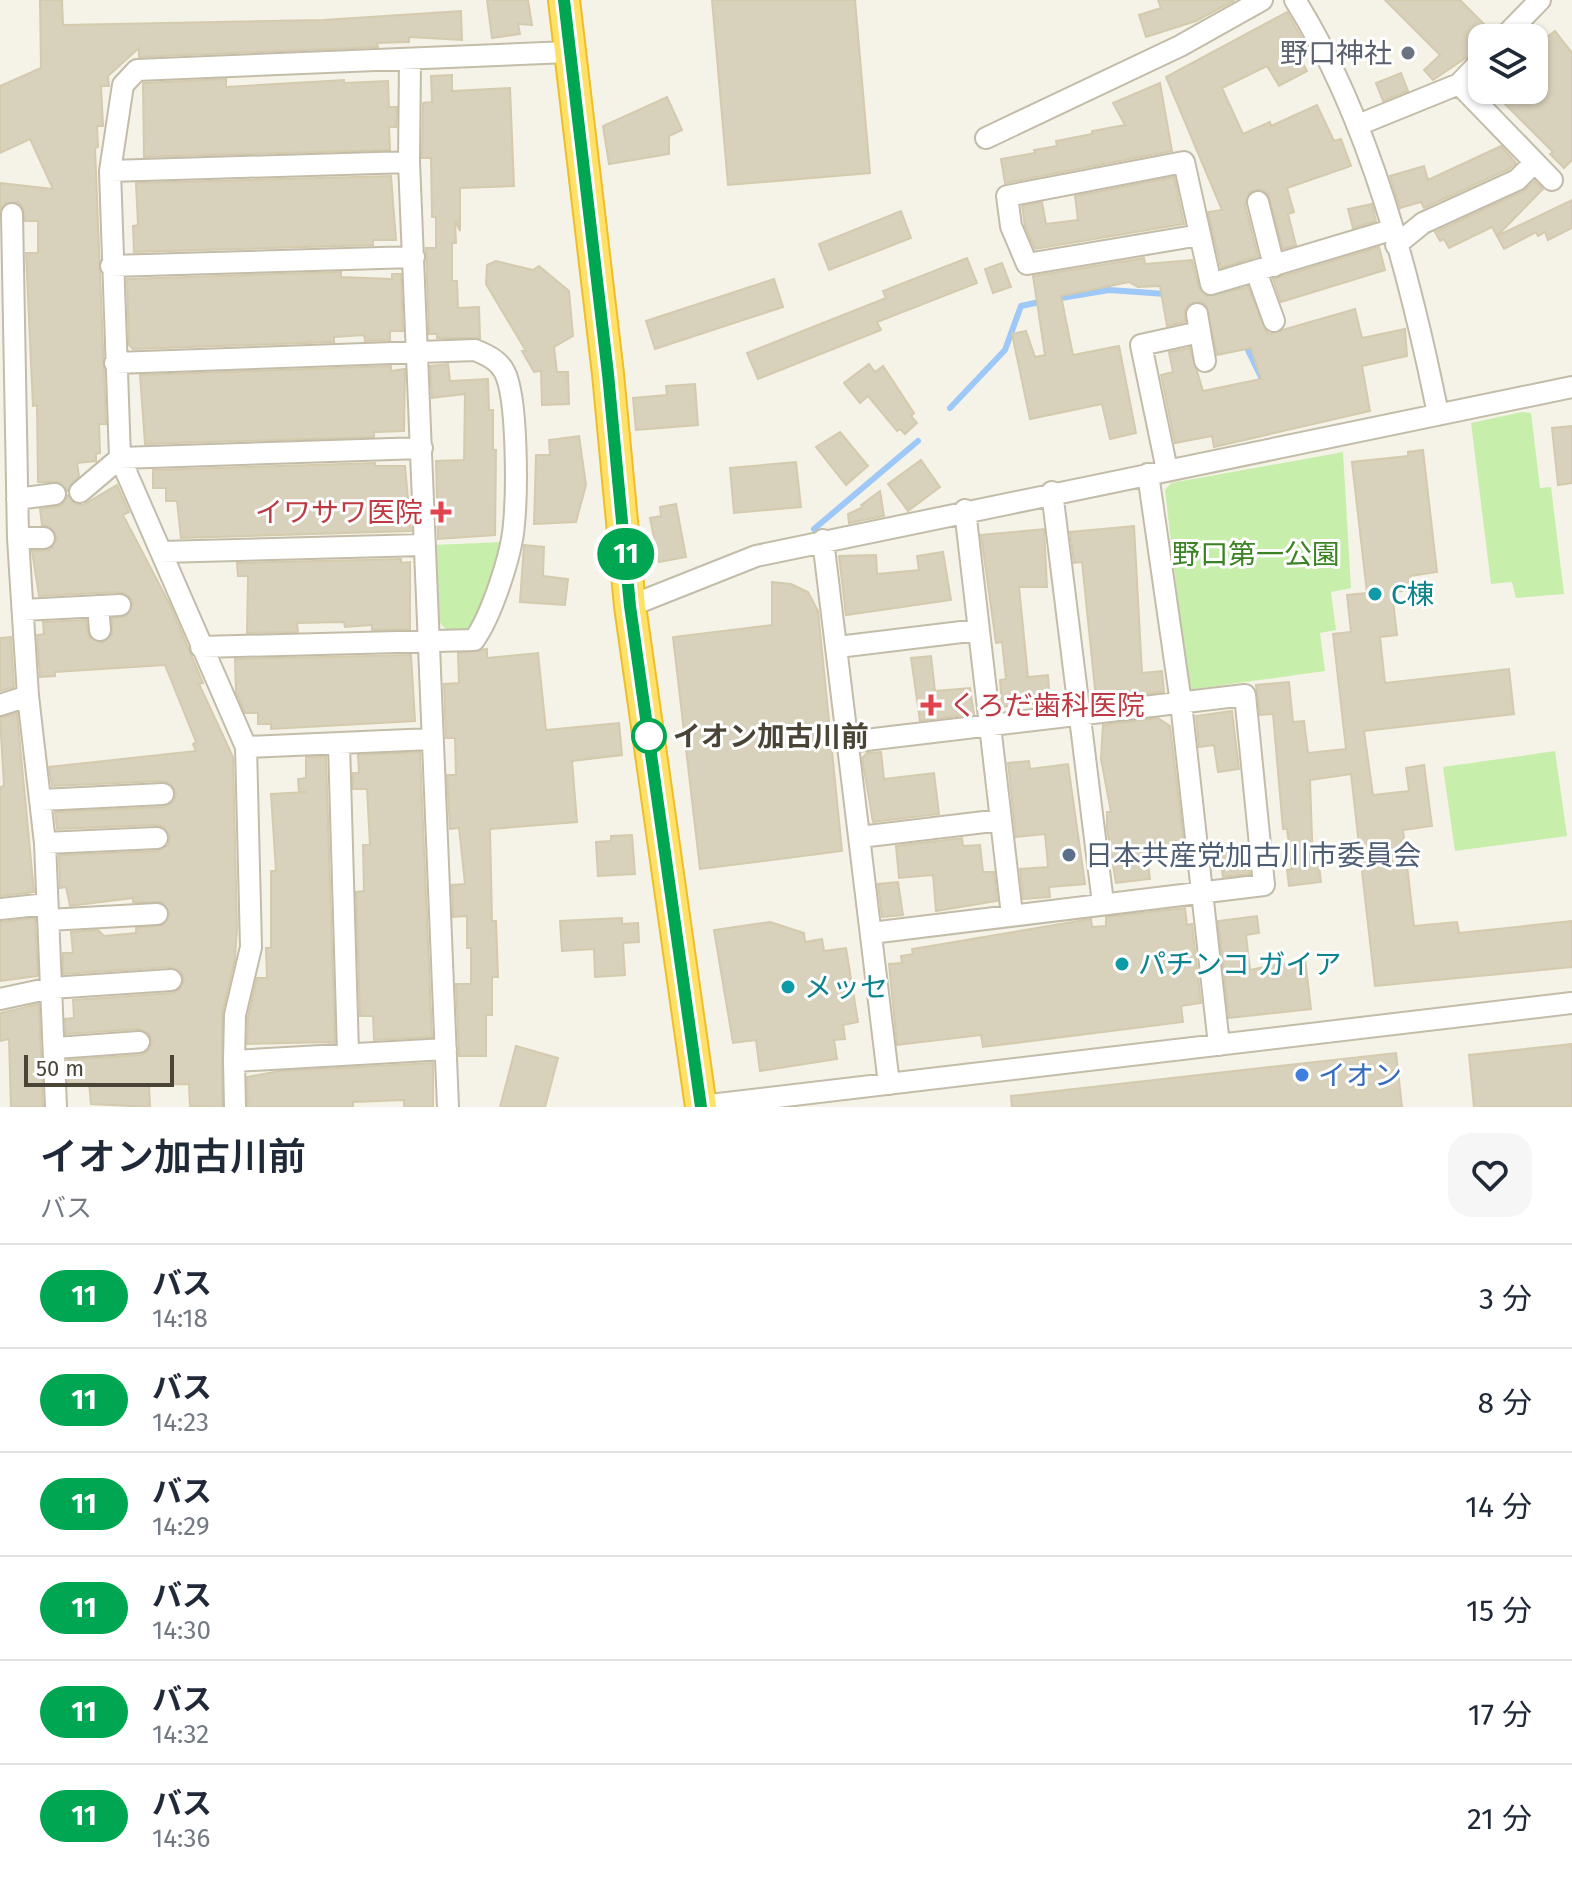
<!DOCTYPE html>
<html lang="ja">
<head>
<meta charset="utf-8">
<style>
  body { margin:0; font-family:"Fira Sans","Noto Sans JP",sans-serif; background:#f6f6f7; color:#1f2937; height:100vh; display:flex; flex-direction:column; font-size:30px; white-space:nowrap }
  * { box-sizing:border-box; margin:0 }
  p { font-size:26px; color:#747a83 }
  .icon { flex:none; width:44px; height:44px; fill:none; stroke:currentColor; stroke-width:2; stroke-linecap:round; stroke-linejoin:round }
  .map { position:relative; height:1107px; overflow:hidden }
  .details { display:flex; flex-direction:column; background:#fff; flex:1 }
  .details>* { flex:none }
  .badge { padding:0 16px; border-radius:26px; font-size:28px; line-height:52px }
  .fabs { position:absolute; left:1468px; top:24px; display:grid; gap:16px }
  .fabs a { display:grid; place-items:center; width:80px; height:80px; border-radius:16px; background:#fff; box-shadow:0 2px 6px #0004; font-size:40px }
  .scale { position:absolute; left:24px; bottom:20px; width:150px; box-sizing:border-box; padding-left:8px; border:4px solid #494435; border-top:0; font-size:22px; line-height:28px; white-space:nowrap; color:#494435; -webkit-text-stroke:6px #fff; paint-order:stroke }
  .map>.badge { position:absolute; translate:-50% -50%; box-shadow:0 0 0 4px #fff }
  .round { display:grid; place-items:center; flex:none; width:84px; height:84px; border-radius:24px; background:#f6f6f7 }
  .summary { display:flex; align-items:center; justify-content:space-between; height:136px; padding:0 40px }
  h1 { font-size:38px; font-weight:600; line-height:60px }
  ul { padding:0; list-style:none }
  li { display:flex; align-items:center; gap:24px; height:104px; padding:0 40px; border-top:2px solid #e0e1e3 }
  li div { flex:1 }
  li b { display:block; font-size:30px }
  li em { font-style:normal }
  li .badge { min-width:88px; font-weight:700; text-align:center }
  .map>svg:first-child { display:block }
  .green { fill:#c8eeac }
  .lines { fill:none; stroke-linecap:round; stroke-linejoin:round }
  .stream { stroke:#9ec8f8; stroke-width:6 }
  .building { fill:#d8d1bb; stroke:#d4caae; stroke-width:2 }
  .minor-casing { stroke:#c2bca9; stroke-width:24 }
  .highway-casing { stroke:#eebe29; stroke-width:34 }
  .minor { stroke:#fff; stroke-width:20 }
  .highway { stroke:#ffe069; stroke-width:30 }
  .line-casing { stroke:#fff; stroke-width:18 }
  .line { stroke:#00a651; stroke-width:12 }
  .worship-dot { fill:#6b7280; stroke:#fff; stroke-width:3 }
  .health-dot { fill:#e0444e; stroke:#fff; stroke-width:3 }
  .culture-dot { fill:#0f9aa8; stroke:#fff; stroke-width:3 }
  .stop-dot { fill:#fff; stroke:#00a651; stroke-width:4 }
  .service-dot { fill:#5c6f8a; stroke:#fff; stroke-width:3 }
  .shop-dot { fill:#3f7fe0; stroke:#fff; stroke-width:3 }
  .labels { text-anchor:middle; stroke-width:6; stroke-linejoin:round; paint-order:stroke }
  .worship-label { font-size:28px; fill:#5b616d; stroke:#fff; text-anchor:end }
  .health-label { font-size:28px; fill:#be3a42; stroke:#fff; text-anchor:end }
  .park-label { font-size:28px; fill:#3a8222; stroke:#fff }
  .culture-label { font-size:28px; fill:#0d838f; stroke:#fff; text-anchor:start }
  .stop-label { font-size:28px; font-weight:bold; fill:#494435; stroke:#fff; text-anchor:start }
  .service-label { font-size:28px; fill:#4e5e75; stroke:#fff; text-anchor:start }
  .shop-label { font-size:28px; fill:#366cbe; stroke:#fff; text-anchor:start }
</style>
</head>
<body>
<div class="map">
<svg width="1572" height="1107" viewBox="0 0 1572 1107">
  <rect width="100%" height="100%" fill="#f5f3e7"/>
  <!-- green -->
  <path class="green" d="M1522 412 1531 413 1540 488 1551 487 1564 594 1516 598 1512 582 1491 584 1471 423Z
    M1343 452 1351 588 1331 592 1336 630 1320 633 1325 671 1188 690 1165 490 1171 483Z
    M502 542 487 602 474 629 447 631 437 619 433 545Z
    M1555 751 1567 836 1455 851 1443 767Z"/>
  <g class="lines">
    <!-- stream -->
    <path class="stream" d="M1055 299 1109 290 1166 294
      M1244 342 1262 379
      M950 408 1005 350 1021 306 1044 301
      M814 529 918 441"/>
  </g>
  <!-- building -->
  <path class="building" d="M40 0H62L63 25 323 20 461 11 462 40 409 37V42L377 43 378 47 139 57V48L108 76 109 86H101L103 126H97L98 147 95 148 106 424H99L100 453 96 454V461L77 463 79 476 67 491 59 482H38L37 405 33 406 26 253H38V221H25L23 208 18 202 6 203 0 210V183L53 189 30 139 0 153V86L41 68Z
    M487 0H528L532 25 518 24 520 34 492 38Z
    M712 0H855L870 173 728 185Z
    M1158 0H1235L1196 21 1146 37 1139 15 1161 8Z
    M1385 0H1460L1492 32 1489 38H1482V47L1433 80 1424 70 1440 55Z
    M1287 12 1303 40 1293 45 1307 71 1279 86 1267 66 1222 88 1243 134 1270 122 1271 126 1317 105 1334 141 1341 139 1351 166 1287 188 1294 212 1288 214 1296 245 1283 249 1268 194 1261 189 1250 192 1245 205 1258 256 1221 268 1208 212 1222 210 1166 77Z
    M1555 31 1572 53V160L1564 168 1550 154 1553 152 1491 90H1534V47Z
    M1401 73 1408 91 1383 101 1376 83Z
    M452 75V91L510 88 514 186 460 188V231L455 221 456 243H452V281H457L458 308 479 307 480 338H437V334H429L426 248H436V217H432L431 158H422L423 103 432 102 431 76Z
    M226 79V87L344 80V83L388 81 389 107H397L396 127H389L390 150 144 157 143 83Z
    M1160 83 1172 151 1005 183 1001 159 1035 153 1034 150 1057 146 1056 141 1092 134V131L1125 125 1113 103Z
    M667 97 682 130 669 136V154L609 164 603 126Z
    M1501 146 1516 163 1509 169 1424 208 1421 202 1400 208 1390 176 1424 166 1428 180Z
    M391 176 396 240H373V245L134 252 133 226 138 225 136 183Z
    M1174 177 1184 224 1035 249 1025 226 1022 206 1042 202 1046 224 1078 220 1075 196Z
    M1535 181 1543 189 1497 236 1492 227 1449 248 1444 239 1440 241 1435 232 1522 192Z
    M1572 200V228L1548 240 1545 232 1538 236 1536 232 1504 249 1497 236Z
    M1372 204 1376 221 1353 228 1348 209Z
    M901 211 911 238 829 270 819 244Z
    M1379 247 1385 270 1281 302 1273 279Z
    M967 258 977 283 877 322 881 330 758 379 747 353 886 298 883 291Z
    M1144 258 1145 264 1192 260 1199 288 1207 296 1248 287 1268 334 1355 309 1362 338 1405 329 1407 356 1362 366 1370 411 1214 447 1212 436 1175 443 1161 375 1173 372 1169 352 1190 348 1203 391 1261 379 1251 348 1217 355 1206 305 1201 302 1189 304 1185 310V322L1167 326 1160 286 1138 287 1129 282 1061 296 1073 355 1119 346 1136 433 1110 439 1102 404 1030 419 1012 334 1026 331 1035 357 1045 355 1033 276Z
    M496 261 533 270 539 266 569 291 573 336 554 347 557 372H568L569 404 542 405 541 371 534 372 522 351H526L486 284 487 265Z
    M1002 263 1011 287 993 293 985 269Z
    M341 272V277L392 279V274H401L403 331H390V340L365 341 364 335 334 337V342L133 349 129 345 127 279Z
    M774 279 783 307 655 349 646 321Z
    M448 364 450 381 488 379 489 410H493V450H496L495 535 438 539 436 461 464 460 465 394 432 398 430 366Z
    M869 364 875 372 883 366 914 413 911 416 917 423 905 434 900 429 897 431 868 396 860 403 844 383Z
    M391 366V371L405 369 404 431 374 432V437L145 444 140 375Z
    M695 384 698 425 636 430 633 398 667 395 666 386Z
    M1572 426V483L1558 485 1552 428Z
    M840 432 868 466 846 485 816 447Z
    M579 436 586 485 576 522 534 524 536 455H550L549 440Z
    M1423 450 1437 572 1410 576 1411 590 1392 592 1397 635 1380 637 1385 683 1509 669 1514 714 1364 731 1373 795 1409 791 1406 768 1424 765 1432 826 1403 830 1414 926 1457 922 1459 933 1572 921V967L1375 986 1351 774 1310 780 1313 866H1319L1321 882 1289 886 1287 870 1292 869 1287 829H1283L1273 714 1260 715 1256 685 1289 682 1293 722 1304 721 1308 753 1346 749 1333 634 1351 632 1347 595 1367 593 1352 462 1408 456V452Z
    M921 460 940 487 908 511 888 484Z
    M796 462 801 507 734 513 730 468Z
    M375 463V466H405L411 531 181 538 177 501H166V488H153V470Z
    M117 485 129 512 123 515 170 605 203 683 199 684 233 757 237 929 235 958 222 1014V1107L190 1106 189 1084 149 1085 150 1107 91 1104 89 1083 68 1084 67 1060 141 1055 147 1052 152 1042 149 1034 139 1029 66 1034 65 1019 74 1018 73 1000 172 993 179 990 184 980 181 972 170 967 63 974V953H73L71 932 98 930 104 936 136 933V928L163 925 170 914 162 902H133V898L70 906 66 887 60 888 59 855 158 851 168 845 170 837 164 827 156 825 57 829 55 812 164 807 174 801 176 793 170 783 162 781 52 786 49 767 196 751 193 744 196 742 165 665 55 672V676L40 677 37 635 44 634 43 622 86 620 89 637 102 643 112 635V618L126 616 133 605 130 597 120 592 39 596 32 551 50 550 57 539 51 527 42 525 40 509 62 505 68 495 75 504 83 505Z
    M880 491 884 516 849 523 848 514 863 507 861 505Z
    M676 504 686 557 659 562 650 518 661 516 660 507Z
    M1134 526 1142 673 1162 671 1164 692 1096 699 1082 562 1074 563 1070 532Z
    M1044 529 1047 587H1019L1028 677 1048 675 1050 702 1002 707 1000 680 1006 679 1002 642 996 643 981 535Z
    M524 545 544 547 543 576 568 579 565 605 520 602Z
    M943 552 951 600 846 615 839 556 876 555 877 574 919 570 917 556Z
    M401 559V563L410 562V629L372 630V625L345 627 344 622 297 623 298 632 247 633 248 576H238L237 563Z
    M772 582 791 584 808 592 818 611 842 851 700 869 673 637 772 625Z
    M11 637 14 687 0 691V638Z
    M487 649V658L538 653 546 730 619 723 622 755 572 761 577 822 490 829 492 921H496L498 977H492V1015H486V1056H459L456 984H471V948H467V916L453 917 452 885 465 884 459 828 450 829 447 775H456L455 738H446L444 684 459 683 458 653Z
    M411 655 415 721 271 729V724H258V713H245L236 692 235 659Z
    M931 656 935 691 970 688 974 714 920 721 911 658Z
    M1232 711 1239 769 1218 772 1214 745 1199 747 1196 716Z
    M17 713 34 892 0 896V787L4 786 0 718Z
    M1158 718 1170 726 1184 845 1158 848 1159 855 1147 857 1150 879 1116 883 1107 829V812H1111L1101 759 1103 725Z
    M420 752 432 1037 374 1040 373 1016H360L356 892 364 891 363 845H370L367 789H353V773H359L358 755Z
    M881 752 884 779 934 773 939 814 873 822 862 758 867 753Z
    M306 757H326L335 1042 247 1044 248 1017 257 978H267L266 948H271V871H276L271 794 307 792H299L298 779 306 778Z
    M1029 761 1030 769 1068 764 1085 884 1049 887 1050 897 1023 899 1020 869 1048 867 1045 834 1016 837 1008 763Z
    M632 835 635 874 598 876 596 842 611 841V836Z
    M962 838 963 846 980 845 983 872H994L997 901 936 911 933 875 899 878 896 846Z
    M1247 846 1250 874 1223 877 1219 850Z
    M898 882 903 915 882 917 878 884Z
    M1185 908 1187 925 1192 924 1201 1003 1181 1006 1183 1022 983 1047 981 1035 897 1045 889 964 902 963 901 956 913 954 912 949 1091 919 1092 927 1106 926V917Z
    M1257 916 1259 933 1246 935 1250 970 1305 959 1311 1009 1229 1018 1218 921Z
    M35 918 38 976 0 981V922Z
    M622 918V924L638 923 639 942 623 943 625 975 595 977 594 949 562 951 560 921Z
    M770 922 804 933 805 942 822 939 824 951 846 948 858 1022 843 1025 845 1039 834 1040 837 1059 760 1071 756 1040 733 1043 714 930Z
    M39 1004 43 1107H11L9 1039 0 1041V1013Z
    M1572 1044V1107H1474L1469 1055Z
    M516 1046 558 1058 545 1107H500Z
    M1396 1053 1402 1107H1012L1011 1096Z
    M433 1063V1107H404V1100L353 1102V1107H248L247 1077 280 1071Z"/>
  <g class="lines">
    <defs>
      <path id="minor" d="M1295 0C1370 120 1410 276 1438 414
        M1503 38 1540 0
        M410 60 409 162 448 1107
        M1459 84 1552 180
        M1358 125 1459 84 1482 60
        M986 138 1180 46 1262 0
        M110 171 409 162
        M1258 202 1274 266
        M12 214 18 538 28 696
        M1200 235 1027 264 1011 226 1007 196 1184 162 1211 284 1391 230
        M1396 245 1423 223 1517 180 1534 163
        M111 266 414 257
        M1256 271 1274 321
        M1197 314 1205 361
        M115 363 475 350C487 355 498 360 504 371 518 396 517 493 514 524 512 554 491 617 474 640L201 647
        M1167 470 1141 345 1200 332
        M1148 474 1181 703 1219 1045
        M80 492 120 458 422 448
        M1052 492 1103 903
        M17 499 55 494
        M965 510 1012 915
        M18 538H44
        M823 540 889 1084
        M161 552 423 545
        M98 606 100 630
        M630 606 756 556 1572 387
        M23 610 120 605
        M838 647 978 630
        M0 705 28 696 45 843 56 1107
        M849 742 1245 695 1264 885 871 933
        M339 744 348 1053
        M246 747 431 739
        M41 800 163 794
        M860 837 1001 820
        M45 843 157 838
        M0 909 47 904
        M48 920 157 914
        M0 999 51 988 171 980
        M56 1048 139 1042
        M446 1049 234 1061 235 1015 251 947 246 747 120 458 110 171 123 85 137 70 568 52
        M234 1061 235 1107
        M701 1106 1572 1003"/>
      <path id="highway" d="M564 0 608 374 630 606 701 1107"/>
    </defs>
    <!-- minor casing -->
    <use href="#minor" class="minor-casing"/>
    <!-- highway casing -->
    <use href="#highway" class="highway-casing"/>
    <!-- minor -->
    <use href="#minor" class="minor"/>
    <!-- highway -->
    <use href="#highway" class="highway"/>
  </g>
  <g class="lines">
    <defs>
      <path id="line" d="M564 0 608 374 630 606 701 1107"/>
    </defs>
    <!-- line casing -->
    <use href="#line" class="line-casing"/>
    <!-- line -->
    <use href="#line" class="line"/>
  </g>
  <!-- markers -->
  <circle class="worship-dot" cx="1408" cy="53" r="8"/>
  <g class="health-dot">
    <path d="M437 500h8v8h8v8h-8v8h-8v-8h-8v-8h8z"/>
    <path d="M927 693h8v8h8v8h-8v8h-8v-8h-8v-8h8z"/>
  </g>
  <g class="culture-dot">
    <circle cx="1375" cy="594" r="8"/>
    <circle cx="1122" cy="964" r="8"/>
    <circle cx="788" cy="987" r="8"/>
  </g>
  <circle class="stop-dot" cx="649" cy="736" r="16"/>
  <circle class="service-dot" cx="1069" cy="855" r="8"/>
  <circle class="shop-dot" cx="1302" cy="1075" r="8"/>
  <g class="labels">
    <!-- worship labels -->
    <g class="worship-label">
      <text x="1392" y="63">野口神社</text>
    </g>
    <!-- health labels -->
    <g class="health-label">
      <text x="423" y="522">イワサワ医院</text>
      <text x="949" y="715" text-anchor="start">くろだ歯科医院</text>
    </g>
    <!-- park labels -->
    <g class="park-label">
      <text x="1256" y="564">野口第一公園</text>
    </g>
    <!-- culture labels -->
    <g class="culture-label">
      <text x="1391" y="604">C棟</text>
      <text x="1138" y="974">パチンコ ガイア</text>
      <text x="804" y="997">メッセ</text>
    </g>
    <!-- stop labels -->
    <g class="stop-label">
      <text x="673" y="746">イオン加古川前</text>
    </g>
    <!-- service labels -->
    <g class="service-label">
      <text x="1085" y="865">日本共産党加古川市委員会</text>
    </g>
    <!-- shop labels -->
    <g class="shop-label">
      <text x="1318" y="1085">イオン</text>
    </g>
  </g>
</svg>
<div class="fabs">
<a><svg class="icon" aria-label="layers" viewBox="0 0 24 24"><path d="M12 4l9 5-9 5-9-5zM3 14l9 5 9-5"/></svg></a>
</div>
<div class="scale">50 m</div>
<b class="badge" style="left:626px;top:554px;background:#00a651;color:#fff">11</b>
</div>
<section class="details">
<div class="summary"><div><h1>イオン加古川前</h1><p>バス</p></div><a class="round"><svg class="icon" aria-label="heart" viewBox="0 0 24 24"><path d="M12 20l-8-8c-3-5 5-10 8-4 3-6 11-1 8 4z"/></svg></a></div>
<ul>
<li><span class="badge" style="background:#00a651;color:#fff">11</span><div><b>バス</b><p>14:18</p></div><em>3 分</em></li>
<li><span class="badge" style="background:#00a651;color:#fff">11</span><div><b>バス</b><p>14:23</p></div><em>8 分</em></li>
<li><span class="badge" style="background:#00a651;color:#fff">11</span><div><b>バス</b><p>14:29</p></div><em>14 分</em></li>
<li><span class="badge" style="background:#00a651;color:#fff">11</span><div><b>バス</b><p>14:30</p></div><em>15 分</em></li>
<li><span class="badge" style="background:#00a651;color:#fff">11</span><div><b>バス</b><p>14:32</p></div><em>17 分</em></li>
<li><span class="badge" style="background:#00a651;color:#fff">11</span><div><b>バス</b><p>14:36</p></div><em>21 分</em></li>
</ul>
</section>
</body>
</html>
